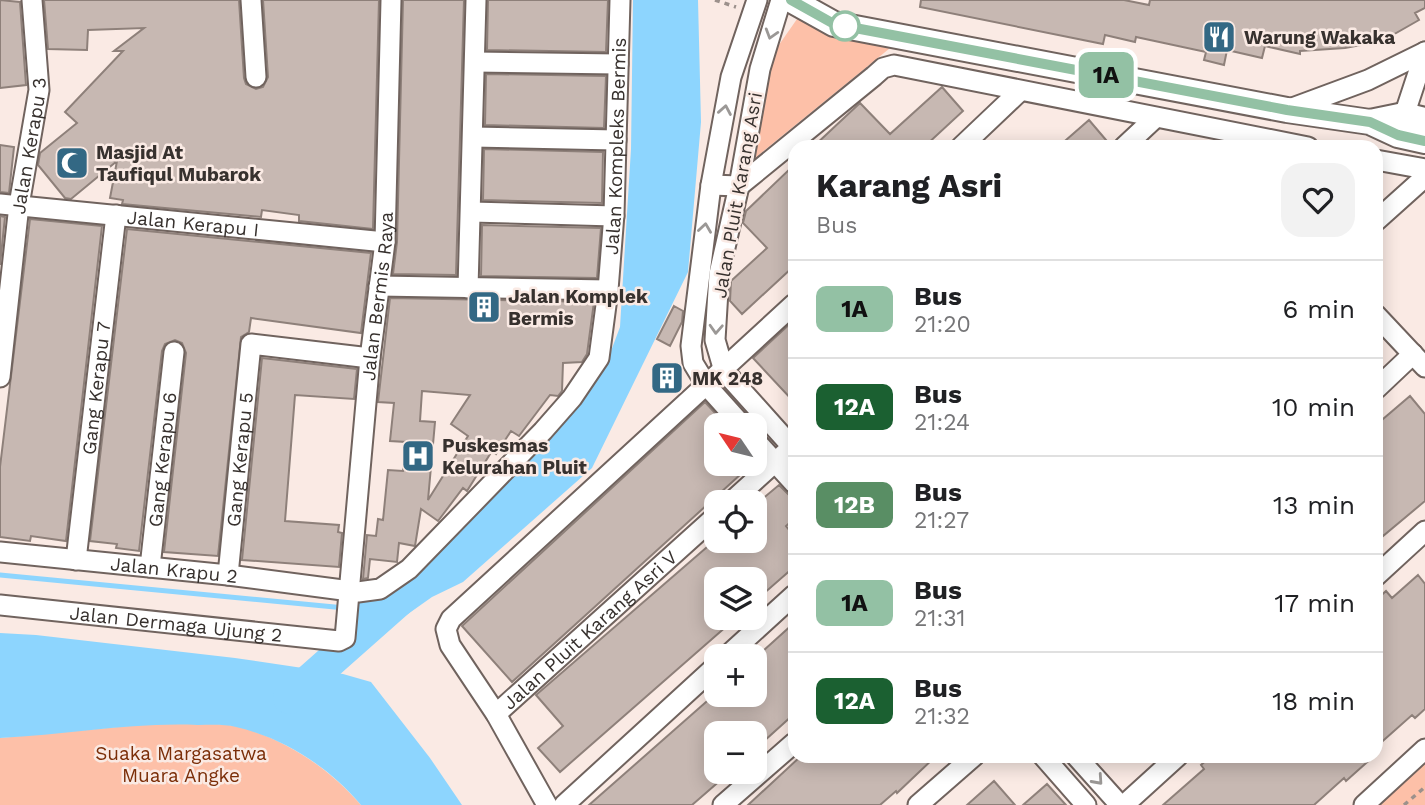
<!DOCTYPE html>
<html lang="en">
<head>
<meta charset="utf-8">
<style>
  body { margin:0; font-family:"Work Sans",sans-serif; background:#f2f2f2; color:#202124; height:100vh; display:flex; flex-direction:column; font-size:26px; white-space:nowrap }
  * { box-sizing:border-box; margin:0 }
  p { font-size:23px; color:#757577 }
  .icon { flex:none; width:38px; height:38px; fill:none; stroke:currentColor; stroke-width:2; stroke-linecap:round; stroke-linejoin:round }
  .map { position:relative; flex:1; overflow:hidden }
  .panel { position:absolute; left:788px; top:140px; width:595px; height:623px; display:flex; flex-direction:column; background:#fff; border-radius:21px; box-shadow:0 4px 18px #0003 }
  .panel>* { flex:none }
  .badge { padding:0 14px; border-radius:10px; font-size:24px; line-height:46px }
  .needle { width:46px; rotate:305deg }
  .fabs { position:absolute; left:704px; top:413px; display:grid; gap:14px }
  .fabs a { display:grid; place-items:center; width:63px; height:63px; border-radius:14px; background:#fff; box-shadow:0 4px 18px #0003; font-size:35px }
  .map>.badge { position:absolute; translate:-50% -50%; box-shadow:0 0 0 4px #fff }
  .round { display:grid; place-items:center; flex:none; width:74px; height:74px; border-radius:21px; background:#f2f2f2 }
  .head { display:flex; align-items:center; justify-content:space-between; height:119px; padding:0 28px }
  h1 { font-size:33px; font-weight:700; line-height:52px }
  ul { padding:0; list-style:none }
  li { display:flex; align-items:center; gap:21px; height:98px; padding:0 28px; border-top:2px solid #e0e0e0 }
  li div { flex:1 }
  li b { display:block; font-size:26px }
  li em { font-style:normal }
  li .badge { min-width:77px; font-weight:700; text-align:center }
  .map>svg:first-child { display:block }
  .green { fill:#fdc0a8 }
  .water { fill:#8dd5fe }
  .lines { fill:none; stroke-linecap:round; stroke-linejoin:round }
  .stream { stroke:#8dd5fe; stroke-width:5 }
  .river { stroke:#8dd5fe; stroke-width:32 }
  .building { fill:#c7b8b2; stroke:#8e807a; stroke-width:2; fill-rule:evenodd }
  .minor-casing { stroke:#70635e; stroke-width:23 }
  .tertiary-casing { stroke:#70635e; stroke-width:28 }
  .path { stroke:#9c918c; stroke-width:3.5; stroke-dasharray:5 5; stroke-linecap:butt }
  .minor { stroke:#fff; stroke-width:19 }
  .tertiary { stroke:#fff; stroke-width:24 }
  .oneway { stroke:#9b9896 }
  .line-casing { stroke:#fff; stroke-width:16 }
  .line { stroke:#93c1a4; stroke-width:10 }
  .stop-dot { fill:#fff; stroke:#93c1a4; stroke-width:3.5 }
  .labels { text-anchor:middle; stroke-width:5; stroke-linejoin:round; paint-order:stroke }
  .poi-label { font-size:19px; font-weight:bold; fill:#37312e; stroke:#faeae4; text-anchor:start }
  .street-label { font-size:19px; fill:#37312e; stroke:#faeae4 }
  .park-label { font-size:19px; fill:#7b2e08; stroke:#faeae4 }
</style>
</head>
<body>
<div class="map">
<svg width="1425" height="805" viewBox="0 0 1425 805">
  <rect width="100%" height="100%" fill="#faeae4"/>
  <!-- green -->
  <path class="green" d="M804 9 895 44 739 171 774 52Z
    M160 723C184 724 211 722 235 726 283 737 329 768 361 805H0V738Z
    M1425 762V805H1373Z"/>
  <!-- water -->
  <path class="water" d="M633 0H698L701 122 688 272 592 468 463 582 432 597 381 633 353 617V594H375L511 472 589 390 611 351 620 327 631 149Z
    M0 633 36 635 235 658 343 674 371 682 430 758 462 805H361C329 767 284 738 236 727 224 724 210 725 198 725 132 722 66 735 0 738Z"/>
  <g class="lines">
    <!-- stream -->
    <path class="stream" d="M0 575 345 608"/>
    <!-- river -->
    <path class="river" d="M289 698 402 598"/>
  </g>
  <!-- building -->
  <path class="building" d="M0 0 20 2 26 85 0 88Z
    M44 0H239L244 78 246 84 256 89 263 87 268 77 263 0H379L373 229 299 221V215L262 210 261 217 122 204 123 200 110 198 117 161 71 199 65 198 38 165 40 153 77 123 65 112 123 51H114L144 28 88 30 87 50 48 49Z
    M403 0H464L456 275 393 274 397 242Z
    M488 0H608L606 52 487 50Z
    M921 0H1124L1149 5 1150 0H1425V8L1415 13 1419 20 1382 41 1345 48 1300 51V54L1265 46 1262 58 1227 50 1224 65 1204 60 1206 52 1136 37 1135 42 1105 35 1103 44 920 7Z
    M486 74 606 76 604 128 485 125Z
    M942 87 963 111 924 147H813L860 103 890 134Z
    M1089 120 1106 140 1098 147H1058Z
    M0 145 14 147 9 193 0 192Z
    M484 149 603 152 602 203 483 200Z
    M794 165V266L742 314 730 301 731 281 767 248 743 223 746 211Z
    M0 216 5 217 0 265Z
    M30 219 102 226 66 541 31 536 30 541 0 537V467Z
    M482 225 601 228 597 278 481 276Z
    M127 229 371 253 361 333 251 318 249 332 241 337 218 556 164 552 186 353 182 343 175 340 165 344 162 351 139 551 116 548 117 544 90 541Z
    M390 298 594 302 587 354 582 362 563 363 562 391 558 396 550 395 519 436 511 431 496 454 492 451 467 491 463 488 438 521 421 509 415 546 399 543 397 562 370 559 368 578 363 579 367 535 376 536 378 519 383 520 388 470 403 471 406 442 390 441 394 403 378 402ZM422 391 470 395 451 424 468 436 428 500 435 422 420 421Z
    M674 306 683 311 682 322 670 346 657 339Z
    M794 320V402L753 358Z
    M262 358 357 369 354 399 295 395 285 521 339 525 338 532 342 533 339 567 242 560Z
    M1410 396 1425 414V501L1383 536 1376 528V425Z
    M705 402 726 425H716V464H752L512 682 462 626Z
    M779 485 794 500V519L786 526 794 536V567L754 602V579H716V618H736L560 772 538 748 563 726 536 695 714 541H754V506Z
    M1418 575 1425 584V709L1415 718 1412 715 1376 747V600L1386 591 1392 598Z
    M794 623V714L754 750V733H716V772H730L692 805H589L714 695H754V659Z
    M801 756H936L897 793 896 791 880 805H748Z
    M1211 756H1374L1346 781 1344 778 1314 805H1163L1204 769 1201 765Z
    M994 781 1015 805H967Z
    M1047 784 1066 805H1023Z"/>
  <g class="lines">
    <defs>
      <g id="minor">
        <path d="M251 0 256 77"/>
        <path d="M781 0 760 69 739 186 719 274 715 340 724 371 794 449"/>
        <path d="M475 62 618 64"/>
        <path d="M1287 110 1368 80 1425 52"/>
        <path d="M1400 128 1425 52"/>
        <path d="M473 137 616 140"/>
        <path d="M961 147 1020 91"/>
        <path d="M1124 147 1155 118"/>
        <path d="M1376 160 1425 169"/>
        <path d="M711 185 739 186 874 76 883 68 894 65 1308 147"/>
        <path id="s1" d="M0 204 385 242"/>
        <path d="M471 212 614 216"/>
        <path d="M1376 221 1425 177"/>
        <path d="M379 286 608 290"/>
        <path d="M468 288 476 0"/>
        <path d="M1376 315 1425 367"/>
        <path id="s2" d="M0 377 19 205 39 90 32 0"/>
        <path d="M1376 389 1413 354"/>
        <path d="M742 425 707 386 693 363 691 346 711 185 731 77 757 0"/>
        <path d="M754 439 794 483"/>
        <path d="M731 502 794 445"/>
        <path id="s3" d="M0 552 228 575 358 592 380 589 409 569 543 431 572 398 599 358 608 290 614 214 620 0"/>
        <path id="s4" d="M76 560 116 215"/>
        <path id="s5" d="M150 567 174 352"/>
        <path id="s6" d="M228 575 251 344 370 358"/>
        <path d="M1376 576 1425 531"/>
        <path id="s7" d="M0 605 339 641 345 638 370 358 385 242 391 0"/>
        <path d="M727 656 794 595"/>
        <path id="s8" d="M496 714 716 516"/>
        <path d="M1043 756 1086 805"/>
        <path d="M1076 756 1120 805"/>
        <path d="M547 805 496 714 450 645 446 629 451 619 794 304"/>
        <path d="M564 805 716 666"/>
        <path d="M723 805 794 743"/>
        <path d="M918 805 974 756"/>
        <path d="M1124 805 1178 756"/>
        <path d="M1364 805 1425 749"/>
      </g>
      <path id="tertiary" d="M791 0 834 24 1287 110 1370 122 1398 135 1425 141
        M1370 122 1404 115 1425 120"/>
    </defs>
    <!-- minor casing -->
    <use href="#minor" class="minor-casing"/>
    <!-- tertiary casing -->
    <use href="#tertiary" class="tertiary-casing"/>
    <!-- path -->
    <path class="path" d="M715 0 736 7
      M1404 805 1425 787"/>
    <!-- minor -->
    <use href="#minor" class="minor"/>
    <!-- tertiary -->
    <use href="#tertiary" class="tertiary"/>
  </g>
  <!-- one-way arrows -->
  <defs><path id="oneway-chevron" d="M-2-3.5L2.5 0L-2 3.5" fill="none" stroke-width="1.6" stroke-linecap="round" stroke-linejoin="round" transform="scale(1.75)"/></defs>
  <g class="oneway">
    <use href="#oneway-chevron" transform="translate(771 34) rotate(107)"/>
    <use href="#oneway-chevron" transform="translate(725 110) rotate(-80)"/>
    <use href="#oneway-chevron" transform="translate(705 228) rotate(-82)"/>
    <use href="#oneway-chevron" transform="translate(716 329) rotate(93)"/>
    <use href="#oneway-chevron" transform="translate(1098 780) rotate(48)"/>
  </g>
  <g class="lines">
    <defs>
      <path id="line" d="M791 0 834 24 1287 110 1370 122 1398 135 1425 141"/>
    </defs>
    <!-- line casing -->
    <use href="#line" class="line-casing"/>
    <!-- line -->
    <use href="#line" class="line"/>
  </g>
  <!-- icons -->
  <defs>
    <symbol id="restaurant-square" viewBox="-11 -11 22 22"><rect x="-9" y="-9" width="18" height="18" rx="4" fill="#336884" stroke="#faeae4"/><path d="M-5-6h1v4h1v-4h1v4h1v-4h1v5L-1.5 .5V6h-2V.5L-5-1ZM5-6V6H3V1.5H1.5Q1.5-4 5-6Z" fill="#fff"/></symbol>
    <symbol id="mosque-square" viewBox="-11 -11 22 22"><rect x="-9" y="-9" width="18" height="18" rx="4" fill="#336884" stroke="#faeae4"/><path d="M3.5-4.9A6 6 0 1 0 3.5 4.9A5 5 0 1 1 3.5-4.9Z" fill="#fff"/></symbol>
    <symbol id="building-square" viewBox="-11 -11 22 22"><rect x="-9" y="-9" width="18" height="18" rx="4" fill="#336884" stroke="#faeae4"/><path d="M-4-6H4V6H1V3H-1V6H-4ZM-2.5-4.3h1.7v1.8h-1.7ZM.8-4.3h1.7v1.8H.8ZM-2.5-1h1.7V.8h-1.7ZM.8-1h1.7V.8H.8Z" fill="#fff"/></symbol>
    <symbol id="hospital-square" viewBox="-11 -11 22 22"><rect x="-9" y="-9" width="18" height="18" rx="4" fill="#336884" stroke="#faeae4"/><path d="M-5-5h3v3.5h4V-5h3V5h-3V1.5h-4V5h-3Z" fill="#fff"/></symbol>
  </defs>
  <g fill-rule="evenodd">
    <use href="#restaurant-square" x="1200" y="18" width="38" height="38"/>
    <use href="#mosque-square" x="53" y="144" width="38" height="38"/>
    <use href="#building-square" x="465" y="288" width="38" height="38"/>
    <use href="#building-square" x="648" y="359" width="38" height="38"/>
    <use href="#hospital-square" x="399" y="437" width="38" height="38"/>
  </g>
  <!-- markers -->
  <circle class="stop-dot" cx="845" cy="26" r="14"/>
  <g class="labels">
    <!-- poi labels -->
    <g class="poi-label">
      <text x="1244" y="44">Warung Wakaka</text>
      <text x="96" y="159">Masjid At<tspan x="96" dy="22">Taufiqul Mubarok</tspan></text>
      <text x="508" y="303">Jalan Komplek<tspan x="508" dy="22">Bermis</tspan></text>
      <text x="692" y="385">MK 248</text>
      <text x="442" y="452">Puskesmas<tspan x="442" dy="22">Kelurahan Pluit</tspan></text>
    </g>
    <!-- street labels -->
    <g class="street-label">
      <text dy="7" stroke="none"><textPath href="#s3" startOffset="915">Jalan Kompleks Bermis</textPath></text>
      <text dy="7" stroke="none"><textPath href="#s2" startOffset="233">Jalan Kerapu 3</textPath></text>
      <text transform="translate(737 195) rotate(-80)" y="7">Jalan Pluit Karang Asri</text>
      <text dy="7" stroke="none"><textPath href="#s1" startOffset="194">Jalan Kerapu I</textPath></text>
      <text dy="7" stroke="none"><textPath href="#s7" startOffset="691">Jalan Bermis Raya</textPath></text>
      <text dy="7" stroke="none"><textPath href="#s4" startOffset="173">Gang Kerapu 7</textPath></text>
      <text dy="7" stroke="none"><textPath href="#s5" startOffset="108">Gang Kerapu 6</textPath></text>
      <text dy="7" stroke="none"><textPath href="#s6" startOffset="116">Gang Kerapu 5</textPath></text>
      <text dy="7" stroke="none"><textPath href="#s3" startOffset="175">Jalan Krapu 2</textPath></text>
      <text dy="7" stroke="none"><textPath href="#s7" startOffset="177">Jalan Dermaga Ujung 2</textPath></text>
      <text dy="7" stroke="none"><textPath href="#s8" startOffset="126">Jalan Pluit Karang Asri V</textPath></text>
    </g>
    <!-- park labels -->
    <g class="park-label">
      <text x="181" y="760">Suaka Margasatwa<tspan x="181" dy="22">Muara Angke</tspan></text>
    </g>
  </g>
</svg>
<div class="fabs">
<a><svg class="needle" viewBox="-14 -14 28 28"><path d="M0-13l5 13h-10z" fill="#e53935"/><path d="M0 13l5-13h-10z" fill="#757577"/></svg></a>
<a><svg class="icon" aria-label="locate" viewBox="0 0 24 24"><circle cx="12" cy="12" r="6"/><path d="M12 2v4M12 18v4M2 12h4M18 12h4"/></svg></a>
<a><svg class="icon" aria-label="layers" viewBox="0 0 24 24"><path d="M12 4l9 5-9 5-9-5zM3 14l9 5 9-5"/></svg></a>
<a>+</a>
<a>−</a>
</div>
<b class="badge" style="left:1106px;top:75px;background:#93c1a4;color:#111">1A</b>
<section class="panel">
<div class="head"><div><h1>Karang Asri</h1><p>Bus</p></div><a class="round"><svg class="icon" aria-label="heart" viewBox="0 0 24 24"><path d="M12 20l-8-8c-3-5 5-10 8-4 3-6 11-1 8 4z"/></svg></a></div>
<ul>
<li><span class="badge" style="background:#93c1a4;color:#111">1A</span><div><b>Bus</b><p>21:20</p></div><em>6 min</em></li>
<li><span class="badge" style="background:#1b6031;color:#fff">12A</span><div><b>Bus</b><p>21:24</p></div><em>10 min</em></li>
<li><span class="badge" style="background:#598e64;color:#fff">12B</span><div><b>Bus</b><p>21:27</p></div><em>13 min</em></li>
<li><span class="badge" style="background:#93c1a4;color:#111">1A</span><div><b>Bus</b><p>21:31</p></div><em>17 min</em></li>
<li><span class="badge" style="background:#1b6031;color:#fff">12A</span><div><b>Bus</b><p>21:32</p></div><em>18 min</em></li>
</ul>
</section>
</div>
</body>
</html>
